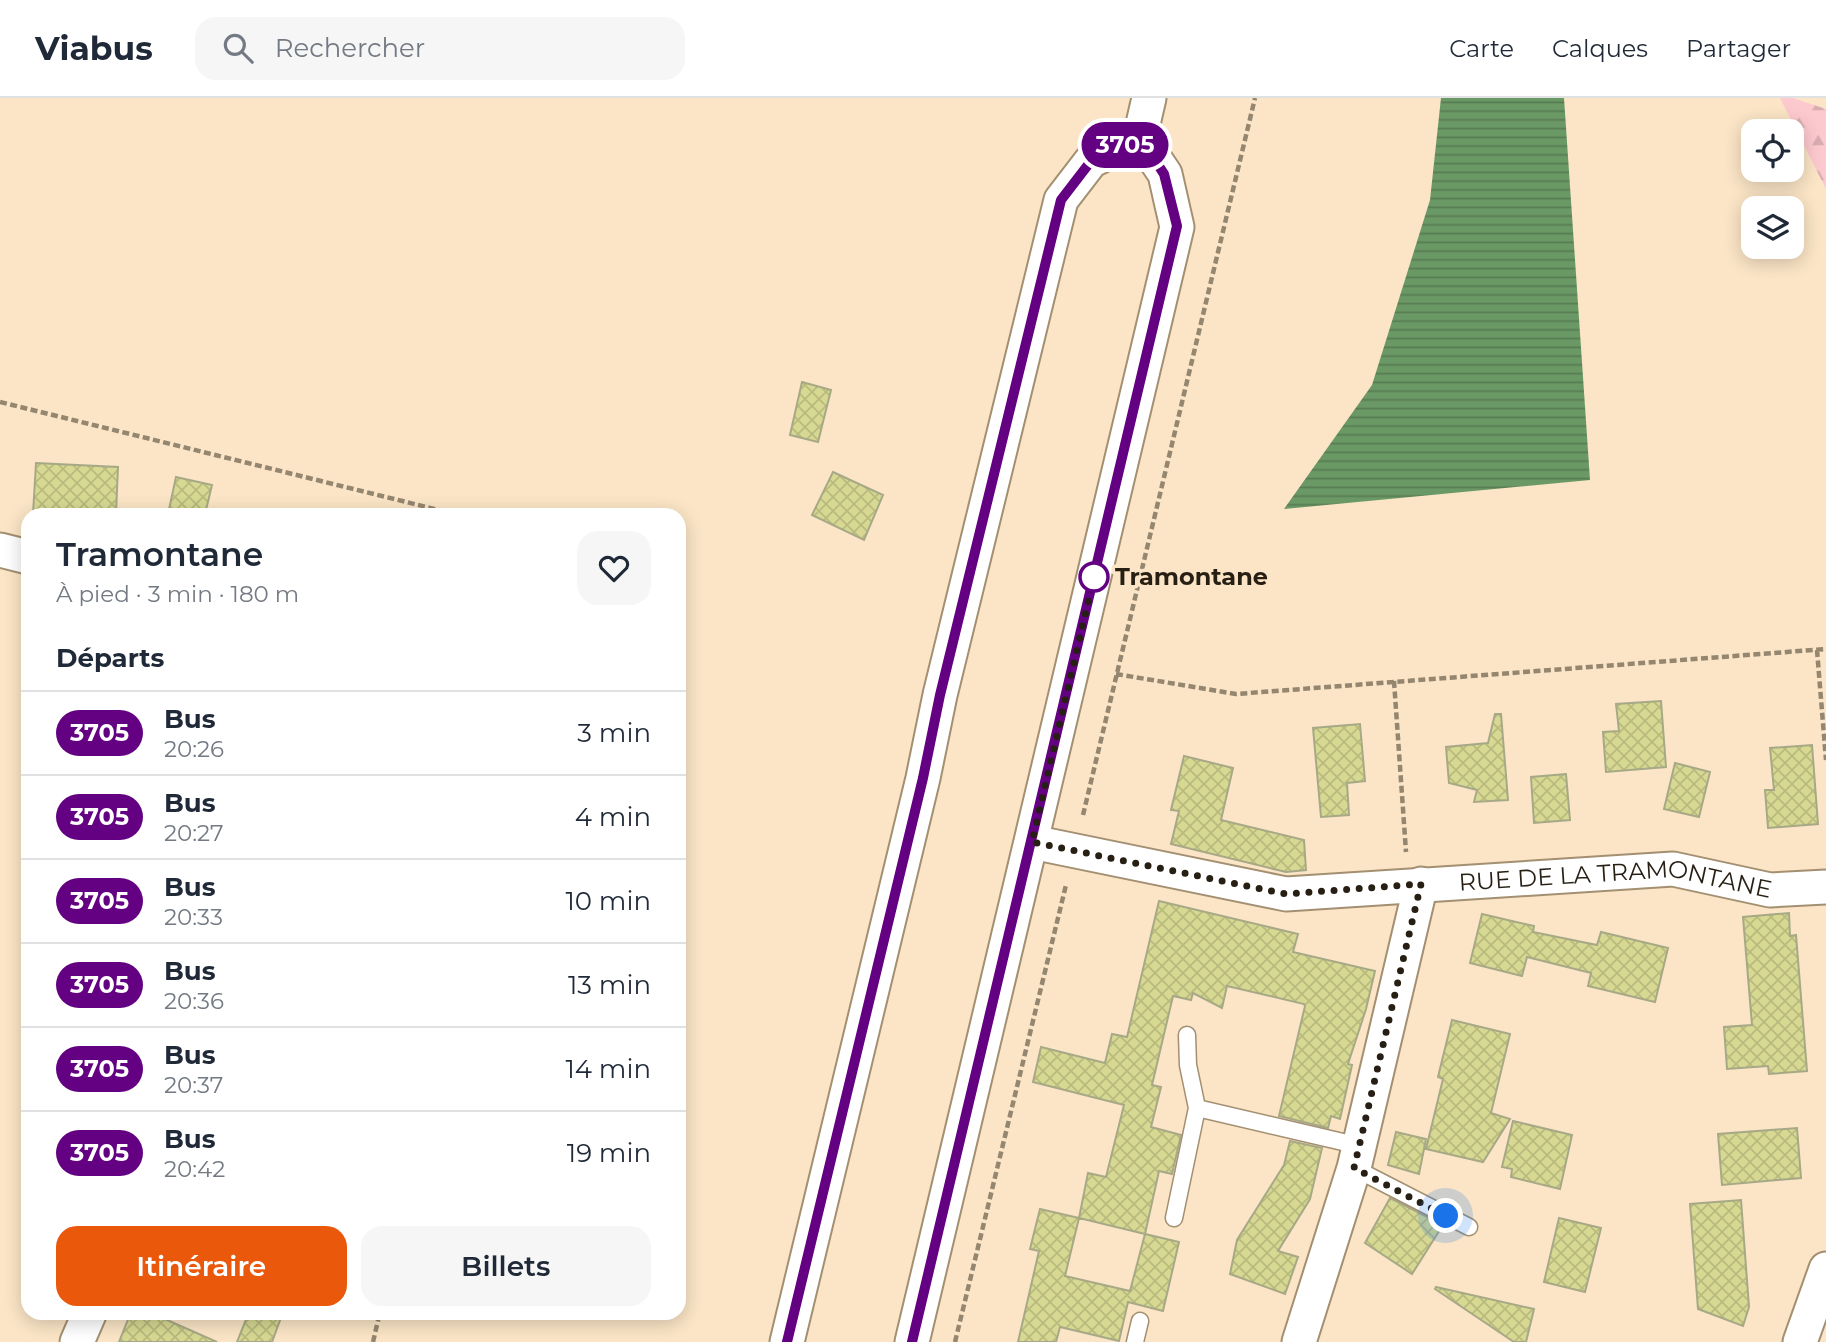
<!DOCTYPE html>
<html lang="fr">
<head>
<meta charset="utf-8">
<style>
  body { margin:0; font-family:Montserrat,sans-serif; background:#f6f6f7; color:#1f2937; height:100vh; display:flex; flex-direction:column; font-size:26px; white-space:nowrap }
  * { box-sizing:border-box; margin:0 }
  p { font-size:23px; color:#747a83 }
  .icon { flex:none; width:38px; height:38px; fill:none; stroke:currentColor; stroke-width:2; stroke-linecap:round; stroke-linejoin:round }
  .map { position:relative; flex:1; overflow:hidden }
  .sheet { position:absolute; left:21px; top:410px; width:665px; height:812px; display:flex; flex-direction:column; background:#fff; border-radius:21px; box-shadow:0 4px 18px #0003 }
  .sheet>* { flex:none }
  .badge { padding:0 14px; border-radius:23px; font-size:24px; line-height:46px }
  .controls { position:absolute; left:1741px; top:21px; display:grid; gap:14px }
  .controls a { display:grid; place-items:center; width:63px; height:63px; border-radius:14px; background:#fff; box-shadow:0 4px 18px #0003; font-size:35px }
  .you { position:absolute; width:35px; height:35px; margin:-18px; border:5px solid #fff; border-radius:50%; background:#1a73e8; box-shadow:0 0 0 10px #1a73e833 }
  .map>.badge { position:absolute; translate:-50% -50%; box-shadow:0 0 0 4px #fff }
  h2 { padding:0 35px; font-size:26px; line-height:63px }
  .round { display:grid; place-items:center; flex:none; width:74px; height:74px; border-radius:21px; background:#f6f6f7 }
  .head { display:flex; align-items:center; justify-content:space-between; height:119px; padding:0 35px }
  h1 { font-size:33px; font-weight:600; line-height:52px }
  .action { display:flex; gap:14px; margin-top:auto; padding:14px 35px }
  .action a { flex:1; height:80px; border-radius:21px; background:#ea580c; color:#fff; font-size:28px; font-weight:600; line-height:80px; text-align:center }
  .action a+a { background:#f6f6f7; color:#1f2937 }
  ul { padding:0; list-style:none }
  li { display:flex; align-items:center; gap:21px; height:84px; padding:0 35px; border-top:2px solid #e0e1e3 }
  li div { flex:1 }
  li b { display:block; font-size:26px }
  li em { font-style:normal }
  li .badge { min-width:77px; font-weight:700; text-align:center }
  header { display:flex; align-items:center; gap:42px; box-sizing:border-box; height:98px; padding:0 35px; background:#fff; border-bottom:2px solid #e0e1e3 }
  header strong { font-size:33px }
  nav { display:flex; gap:38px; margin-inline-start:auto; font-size:24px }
  .search { width:490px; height:63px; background:#f6f6f7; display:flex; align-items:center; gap:18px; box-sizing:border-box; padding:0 24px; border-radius:21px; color:#747a83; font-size:26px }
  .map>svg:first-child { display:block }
  .forest { fill:url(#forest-firs) }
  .water { fill:url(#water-rules) }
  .building { fill:url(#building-cross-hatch); stroke:#a7a986; stroke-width:2 }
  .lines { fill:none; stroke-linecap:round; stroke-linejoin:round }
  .lane-casing { stroke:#a38f71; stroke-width:19 }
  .street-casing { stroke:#a38f71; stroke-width:37 }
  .path { stroke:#958670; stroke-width:4.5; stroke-dasharray:7 3.5; stroke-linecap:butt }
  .lane { stroke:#fff; stroke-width:16 }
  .street { stroke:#fff; stroke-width:33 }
  .line-casing { stroke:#fff; stroke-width:16 }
  .line { stroke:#640082; stroke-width:10 }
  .walk { stroke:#271f14; stroke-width:7; stroke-dasharray:0 12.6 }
  .stop-dot { fill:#fff; stroke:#640082; stroke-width:3.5 }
  .labels { text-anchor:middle; stroke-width:7; stroke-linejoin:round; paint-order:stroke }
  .stop-label { font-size:24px; font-weight:bold; fill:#271f14; stroke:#fbe5c6; text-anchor:start }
  .street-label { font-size:24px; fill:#271f14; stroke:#fbe5c6 }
</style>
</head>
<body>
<header>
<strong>Viabus</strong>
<div class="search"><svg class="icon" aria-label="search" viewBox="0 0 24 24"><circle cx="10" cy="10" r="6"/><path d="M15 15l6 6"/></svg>Rechercher</div>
<nav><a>Carte</a><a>Calques</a><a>Partager</a></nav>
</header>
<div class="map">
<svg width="1826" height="1244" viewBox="0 0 1826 1244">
  <defs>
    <pattern id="forest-firs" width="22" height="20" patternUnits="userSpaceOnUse" patternTransform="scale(1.75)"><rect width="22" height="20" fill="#fcc9ce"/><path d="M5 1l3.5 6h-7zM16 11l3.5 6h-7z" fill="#d8acb0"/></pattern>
    <pattern id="water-rules" width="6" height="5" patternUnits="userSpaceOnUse" patternTransform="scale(1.75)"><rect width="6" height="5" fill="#6a9965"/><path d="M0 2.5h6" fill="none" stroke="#577c52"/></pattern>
    <pattern id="building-cross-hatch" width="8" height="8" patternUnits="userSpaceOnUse" patternTransform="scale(1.75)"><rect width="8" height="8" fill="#d7d992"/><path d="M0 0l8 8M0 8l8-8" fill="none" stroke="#b9ba7d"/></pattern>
  </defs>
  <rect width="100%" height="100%" fill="#fbe5c6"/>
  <!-- forest -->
  <path class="forest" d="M1780 0H1793L1826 11V91Z"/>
  <!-- water -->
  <path class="water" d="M1441 0H1564L1590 382 1284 411 1372 287 1430 102Z"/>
  <!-- building -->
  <path class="building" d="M802 284 831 292 818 344 790 337Z
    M36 365 118 369 116 416H33Z
    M833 374 883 397 864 442 812 417Z
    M176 379 212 387 205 416H168Z
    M1661 603 1666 669 1606 674 1603 634 1619 633 1616 606Z
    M1495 616H1501L1508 702 1474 704 1477 692 1449 685 1446 649 1488 645Z
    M1360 626 1365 683 1347 685 1349 717 1321 719 1313 630Z
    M1812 647 1818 726 1768 730 1765 692H1774L1770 650Z
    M1184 658 1233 670 1221 722 1304 742 1306 772 1286 774 1171 746 1179 713 1171 712Z
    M1675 665 1710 674 1699 719 1664 711Z
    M1566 676 1570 722 1534 725 1531 679Z
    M1159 803 1298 836 1293 854 1375 873 1366 911 1348 966 1352 967 1340 1021 1331 1018 1328 1030 1279 1018 1305 908 1304 906 1227 888 1222 910 1193 895 1191 902 1173 898 1152 987 1161 989 1151 1029 1181 1037 1172 1076 1159 1073 1145 1136 1079 1120 1088 1075 1106 1079 1124 1007 1033 984 1041 949 1105 965 1112 936 1127 939Z
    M1789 815 1790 838 1796 837 1807 973 1769 976 1768 968 1727 971 1724 929 1752 927 1743 819Z
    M1482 816 1534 828 1533 834 1597 847 1601 834 1668 850 1655 904 1588 888 1591 875 1527 859 1522 878 1470 865Z
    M1452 922 1510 936 1491 1015 1510 1021 1483 1064 1426 1051 1443 981 1438 979Z
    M1513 1023 1572 1037 1560 1091 1511 1079 1512 1071 1502 1069Z
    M1797 1030 1801 1080 1722 1087 1718 1036Z
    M1396 1034 1426 1041 1419 1076 1388 1067Z
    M1290 1043 1322 1050 1310 1101 1278 1153 1298 1159 1285 1196 1230 1176 1237 1142 1284 1067Z
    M1390 1100 1443 1127 1412 1176 1365 1145Z
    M1741 1102 1749 1209 1743 1228 1698 1211 1690 1106Z
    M1040 1111 1079 1120 1065 1178 1130 1193 1145 1136 1179 1144 1163 1213 1128 1204 1119 1243 1060 1229 1056 1244H1018L1039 1153 1030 1151Z
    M1559 1120 1601 1130 1585 1194 1544 1184Z
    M1436 1189 1534 1211 1526 1244H1514L1435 1191Z
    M131 1214H149L217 1244H119Z
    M249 1214H283L272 1244H237Z"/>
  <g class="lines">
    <defs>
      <path id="lane" d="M1187 937 1188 967 1197 1010 1360 1048
        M1354 1070 1469 1129
        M1174 1120 1197 1010
        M1135 1244 1140 1223"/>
      <g id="street">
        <path d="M0 452 28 459"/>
        <path id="s1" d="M1032 744 1286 796 1673 771 1770 792 1826 789"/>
        <path d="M77 1244 90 1214"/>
        <path d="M787 1244 923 680 940 597 1061 102 1091 63 1140 39"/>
        <path d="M912 1244 1177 129 1165 76 1140 39 1149 0"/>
        <path d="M1299 1244 1354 1070 1421 786"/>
        <path d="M1800 1244 1826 1171"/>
      </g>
    </defs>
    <!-- lane casing -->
    <use href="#lane" class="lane-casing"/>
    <!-- street casing -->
    <use href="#street" class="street-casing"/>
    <!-- path -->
    <path class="path" d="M0 304 455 416
      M1817 552 1826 662
      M1116 576 1236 596 1826 551
      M1394 583 1406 754
      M1083 717 1255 0
      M373 1244 380 1214
      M955 1244 1066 787"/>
    <!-- lane -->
    <use href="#lane" class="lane"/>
    <!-- street -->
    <use href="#street" class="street"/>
  </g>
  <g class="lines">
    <defs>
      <path id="line" d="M787 1244 923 680 940 597 1061 102 1091 63 1140 39 1164 76 1177 128 912 1244"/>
    </defs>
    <!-- line casing -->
    <use href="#line" class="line-casing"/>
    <!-- line -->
    <use href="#line" class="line"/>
    <!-- walk -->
    <path class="walk" d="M1094 479 1032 744 1286 796 1421 786 1354 1070 1446 1118"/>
  </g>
  <!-- markers -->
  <circle class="stop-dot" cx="1094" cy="479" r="14"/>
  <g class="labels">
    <!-- stop labels -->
    <g class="stop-label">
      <text x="1115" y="487">Tramontane</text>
    </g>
    <!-- street labels -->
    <g class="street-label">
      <text dy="8" stroke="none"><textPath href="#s1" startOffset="590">RUE DE LA TRAMONTANE</textPath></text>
    </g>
  </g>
</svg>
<div class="controls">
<a><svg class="icon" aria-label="locate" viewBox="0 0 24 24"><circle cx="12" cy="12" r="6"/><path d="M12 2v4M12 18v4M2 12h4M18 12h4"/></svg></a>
<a><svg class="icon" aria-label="layers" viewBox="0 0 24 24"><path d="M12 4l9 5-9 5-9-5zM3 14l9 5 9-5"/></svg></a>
</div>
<div class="you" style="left:1446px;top:1118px"></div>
<b class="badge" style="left:1125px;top:47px;background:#640082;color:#fff">3705</b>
<section class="sheet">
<div class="head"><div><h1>Tramontane</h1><p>À pied · 3 min · 180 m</p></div><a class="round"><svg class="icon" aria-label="heart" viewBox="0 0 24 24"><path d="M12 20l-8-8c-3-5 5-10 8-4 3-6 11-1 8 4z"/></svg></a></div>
<h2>Départs</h2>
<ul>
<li><span class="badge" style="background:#640082;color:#fff">3705</span><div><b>Bus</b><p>20:26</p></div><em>3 min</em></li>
<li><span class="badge" style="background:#640082;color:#fff">3705</span><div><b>Bus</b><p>20:27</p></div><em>4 min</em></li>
<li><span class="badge" style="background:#640082;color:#fff">3705</span><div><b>Bus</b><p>20:33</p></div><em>10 min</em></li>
<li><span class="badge" style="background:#640082;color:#fff">3705</span><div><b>Bus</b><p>20:36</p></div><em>13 min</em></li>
<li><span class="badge" style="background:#640082;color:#fff">3705</span><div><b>Bus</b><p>20:37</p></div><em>14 min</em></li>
<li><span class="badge" style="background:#640082;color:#fff">3705</span><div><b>Bus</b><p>20:42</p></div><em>19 min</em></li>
</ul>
<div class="action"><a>Itinéraire</a><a>Billets</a></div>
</section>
</div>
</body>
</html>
